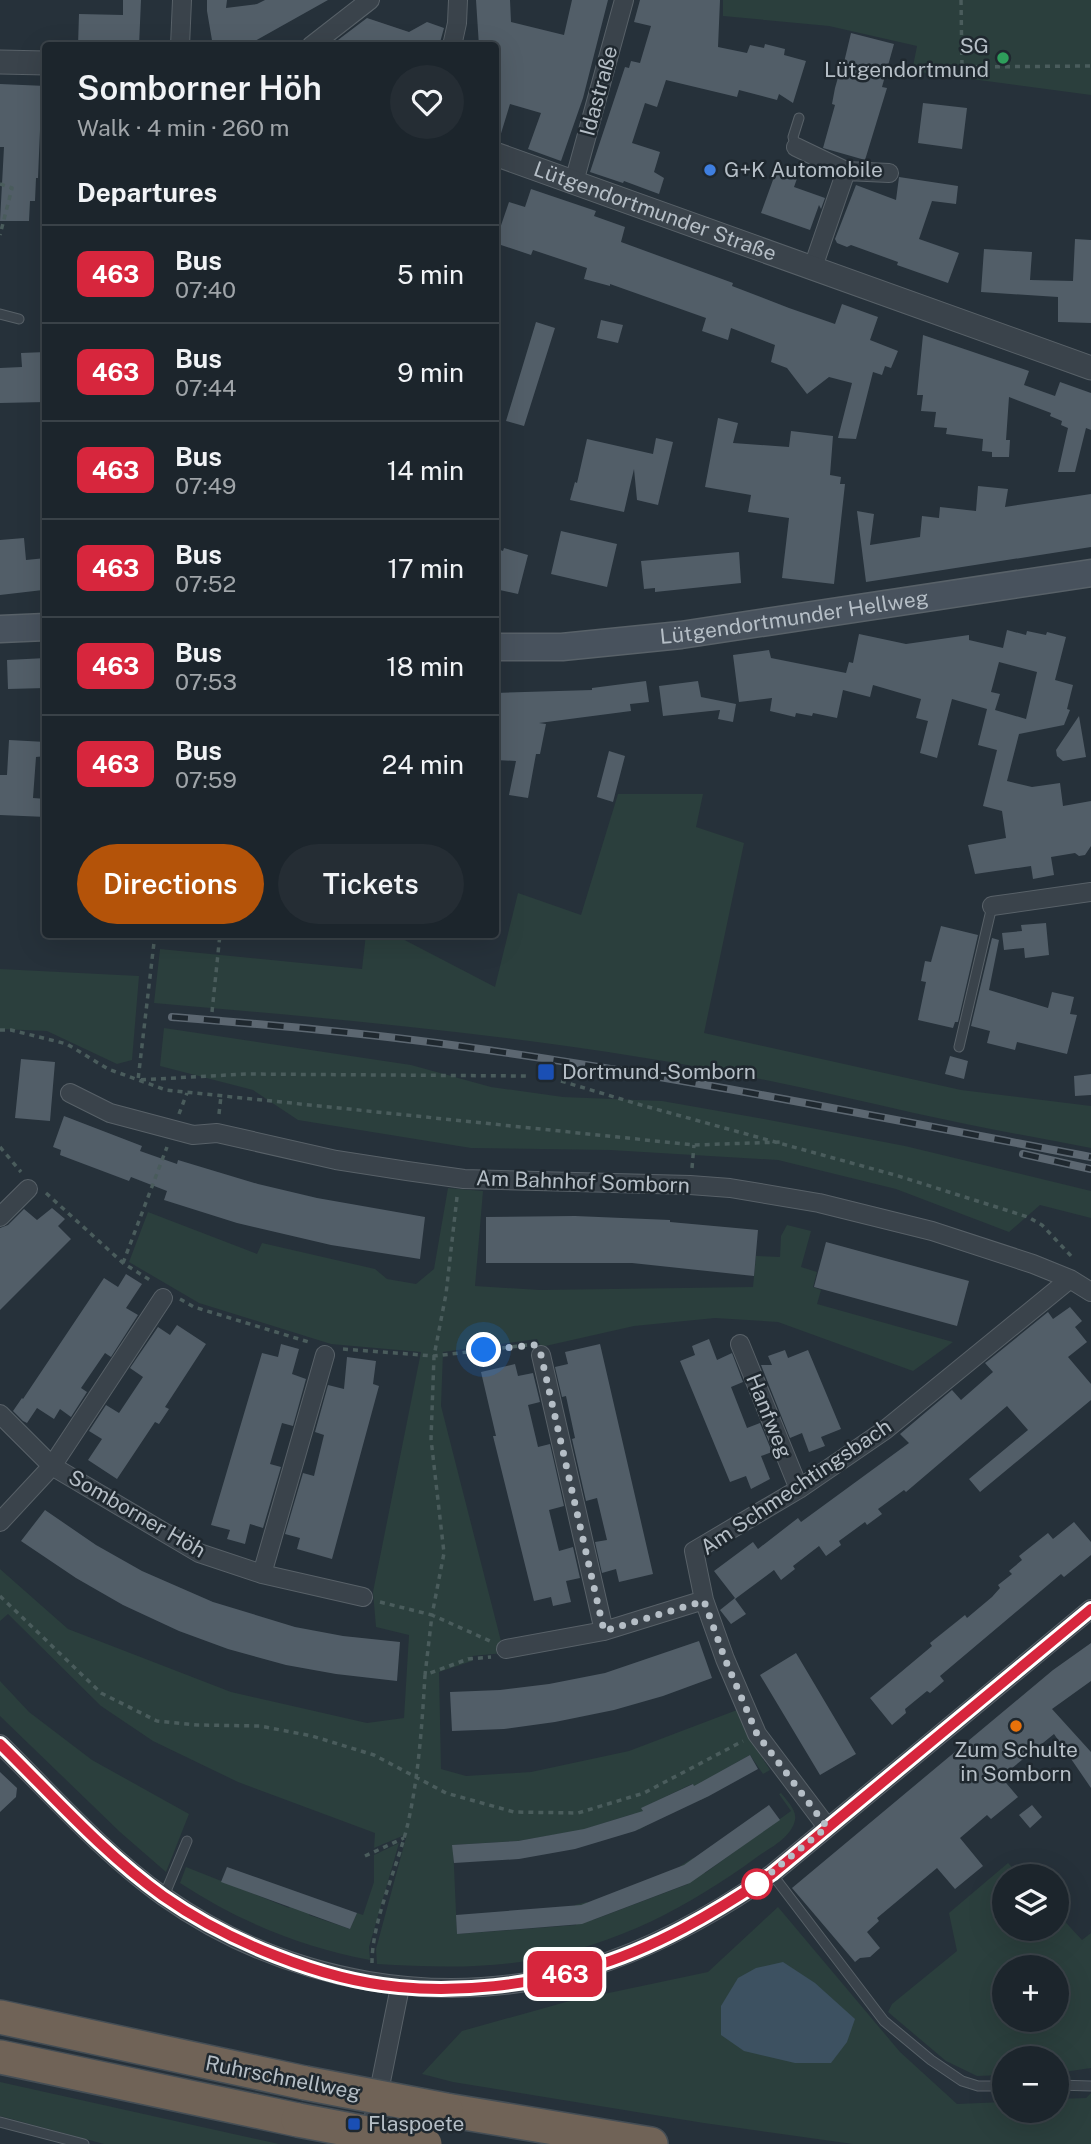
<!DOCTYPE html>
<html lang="en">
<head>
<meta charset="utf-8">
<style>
  body { margin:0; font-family:"Public Sans",sans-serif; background:#252d34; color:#f1f3f6; height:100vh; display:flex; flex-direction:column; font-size:26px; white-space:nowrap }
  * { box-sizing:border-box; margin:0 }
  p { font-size:23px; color:#a0a5a9 }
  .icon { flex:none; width:38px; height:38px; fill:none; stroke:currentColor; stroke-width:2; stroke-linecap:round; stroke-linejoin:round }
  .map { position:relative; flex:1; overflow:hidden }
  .drawer { position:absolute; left:42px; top:42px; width:457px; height:896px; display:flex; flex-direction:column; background:#1c252c; border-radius:7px; box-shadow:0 7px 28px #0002,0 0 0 2px #3a4248 }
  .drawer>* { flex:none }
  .badge { padding:0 14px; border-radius:10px; font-size:24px; line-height:46px }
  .controls { position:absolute; left:992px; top:1864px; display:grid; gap:14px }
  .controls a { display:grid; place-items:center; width:77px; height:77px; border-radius:50%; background:#1c252c; box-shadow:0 7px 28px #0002,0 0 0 2px #3a4248; font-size:35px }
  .you { position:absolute; width:35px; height:35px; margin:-18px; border:5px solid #fff; border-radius:50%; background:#1a73e8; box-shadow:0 0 0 10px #1a73e833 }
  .map>.badge { position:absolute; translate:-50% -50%; box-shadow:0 0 0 4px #fff }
  h2 { padding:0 35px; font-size:26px; line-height:63px }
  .round { display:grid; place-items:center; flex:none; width:74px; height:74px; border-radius:37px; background:#252d34 }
  .headline { display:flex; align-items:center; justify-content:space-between; height:119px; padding:0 35px }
  h1 { font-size:33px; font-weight:600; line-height:52px }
  .primary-button { display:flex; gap:14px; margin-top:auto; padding:14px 35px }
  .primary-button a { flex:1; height:80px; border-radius:42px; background:#b45309; color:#fff; font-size:28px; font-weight:600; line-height:80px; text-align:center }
  .primary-button a+a { background:#252d34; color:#f1f3f6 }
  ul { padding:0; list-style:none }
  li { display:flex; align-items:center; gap:21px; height:98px; padding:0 35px; border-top:2px solid #3a4248 }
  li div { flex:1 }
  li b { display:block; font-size:26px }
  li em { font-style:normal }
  li .badge { min-width:77px; font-weight:700; text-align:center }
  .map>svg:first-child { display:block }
  .green { fill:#2b3f3d; fill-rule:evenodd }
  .water { fill:#3d5161 }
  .building { fill:#525e68; fill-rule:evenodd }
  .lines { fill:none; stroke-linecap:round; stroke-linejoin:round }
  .service-casing { stroke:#586168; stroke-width:11 }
  .minor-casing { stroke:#586168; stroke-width:20 }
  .tertiary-casing { stroke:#586168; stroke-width:25 }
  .secondary-casing { stroke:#586168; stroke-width:29 }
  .motorway-casing { stroke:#454e55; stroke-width:36 }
  .path { stroke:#4a5c5c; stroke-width:3.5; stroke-dasharray:5 5; stroke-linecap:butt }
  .service { stroke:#3a434b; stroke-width:9 }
  .minor { stroke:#3a434b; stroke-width:18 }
  .tertiary { stroke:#3a434b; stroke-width:23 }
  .secondary { stroke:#48525d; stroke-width:26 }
  .motorway { stroke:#706357; stroke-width:33 }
  .rail-casing { stroke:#5c6771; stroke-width:8 }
  .rail { stroke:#1f282f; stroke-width:5; stroke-dasharray:16; stroke-linecap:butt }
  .motorway-bridge-casing { stroke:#454e55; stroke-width:36; stroke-linecap:butt }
  .motorway-bridge { stroke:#706357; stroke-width:33 }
  .line-casing { stroke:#fff; stroke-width:16 }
  .line { stroke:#d7263d; stroke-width:10 }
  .walk { stroke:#b5bec6; stroke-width:7; stroke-dasharray:0 12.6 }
  .leisure-dot { fill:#2e9e5b; stroke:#1f282f; stroke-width:2.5 }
  .shop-dot { fill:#3f7fe0; stroke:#1f282f; stroke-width:2.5 }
  .transit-dot { fill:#1a4fb4; stroke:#1f282f; stroke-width:2.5 }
  .food-dot { fill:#e8710a; stroke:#1f282f; stroke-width:2.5 }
  .stop-dot { fill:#fff; stroke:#d7263d; stroke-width:3.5 }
  .labels { text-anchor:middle; stroke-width:5; stroke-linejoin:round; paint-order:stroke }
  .poi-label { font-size:21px; fill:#b5bec6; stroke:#1f282f; text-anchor:start }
  .street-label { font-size:21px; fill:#b5bec6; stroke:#1f282f }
</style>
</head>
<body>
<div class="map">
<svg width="1091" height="2144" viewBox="0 0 1091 2144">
  <rect width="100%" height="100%" fill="#26313a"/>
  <!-- green -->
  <path class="green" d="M723 0H1091V95L912 71 917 46 829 26 723 16Z
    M618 794H703L696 827 744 843 704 1033 961 1090 1091 1106V1148C1032 1137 973 1126 914 1113 823 1092 731 1071 639 1057 478 1031 316 1017 154 1003L160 949 362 969 366 934 395 935 495 987 518 893 581 915Z
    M0 969 139 976 132 1060 117 1064 47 1031 0 1029Z
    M164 1028 411 1065 491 1087 563 1097 662 1101 764 1119 905 1146 1091 1191V1218L1040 1205 1009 1232 896 1189 778 1160 610 1150 471 1148 298 1120 253 1090 160 1066Z
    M448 1188 483 1191 475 1286 540 1290 753 1287 756 1256 780 1257 781 1236 787 1225 811 1231 801 1267 817 1272 813 1287 821 1290 817 1304 953 1342 913 1371 778 1322 715 1318 634 1326 541 1347 537 1339 443 1352 441 1406 504 1653 472 1656V1661L439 1672 441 1769 466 1776 531 1772 629 1751 737 1710 747 1735 770 1770 763 1774 750 1755 702 1782 709 1796 701 1800 692 1784 642 1808 649 1824 639 1830 633 1814 582 1830 518 1841 453 1845 457 1934 576 1925 575 1905 587 1902 593 1920 688 1884 680 1866 693 1858 705 1873 791 1811 779 1794 781 1793C787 1801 797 1810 795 1820 791 1838 771 1847 757 1857 687 1908 618 1944 532 1960 481 1969 429 1967 377 1964L376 1949 407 1834 374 1848 375 1833 238 1782 153 1741 101 1706 8 1614 0 1621V1569L68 1629 231 1692 367 1723 404 1718 409 1635 376 1627 373 1592 421 1352 331 1344 199 1303 129 1262 148 1212 257 1254 262 1243 375 1269 387 1279 416 1284 434 1269Z
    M0 1681 29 1712 92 1760 189 1814 166 1872 120 1832 0 1716Z
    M399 1843 369 1947 370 1960C301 1947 238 1921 180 1883L186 1867 289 1908 295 1893 314 1899 309 1915 350 1929 357 1913 363 1915 374 1882V1855Z
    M1008 1863 1021 1876H1004V1928H1057V1913L1082 1940 1091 1933V2068L1057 2073V2058H1004V2075L977 2076 946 2061 888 2012 892 2004 957 1951 949 1913ZM1004 1967H1057V2020H1004Z
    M778 1907 900 2052 957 2104 1004 2102V2110H1057V2099L1086 2098 1091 2093V2144H853L704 2123 453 2082 422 2074 462 2031 566 2002 708 1972Z
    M0 2082 279 2144H104L0 2116Z"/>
  <!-- water -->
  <path class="water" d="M783 1962 815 1983 855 2019 847 2042 831 2063H795L744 2051 721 2035V2006L738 1978 756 1968Z"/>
  <!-- building -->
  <path class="building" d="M123 0H141L139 46H78L79 14 123 15Z
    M207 0H227L226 8 257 4 265 0H328L246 46H213L207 11Z
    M476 0H510L511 22 564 35 572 0H608L583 98 561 161 528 149 541 113 510 104 499 140H495V46H479Z
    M640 0H720L718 47 747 53 750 45 764 48 765 44 785 49 784 55 806 61 793 103 779 94 777 100 739 90 737 97 666 80 657 107 645 103 632 143 660 152 654 172 664 178 659 194 624 181 623 183 590 172 625 67 629 68 631 61 640 63 651 26 634 22Z
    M367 18 409 32 427 22 444 28 439 46H330Z
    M851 33 894 44 882 87 887 88 865 160 823 148 835 105 832 104 835 88 839 74 841 75Z
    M0 84 46 86V130H40L38 178H36L35 201H30L29 221H0L4 147H0Z
    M923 103 967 108 962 149 918 143Z
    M778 166 799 173 794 187 825 198 821 209 819 205 810 230 761 213Z
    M899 177 958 186 956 204 932 201 919 239 959 253 948 283 897 265 898 262 851 245 847 247 837 243 835 239 856 185 896 200Z
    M531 189 596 211 594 216 625 227 621 242 733 283 732 286 789 308 835 324 842 304 878 317 870 340 898 351 891 368 885 366 882 375 873 372 856 439 838 438 852 383 829 377 807 394 787 368 771 362 775 345 731 328 728 340 702 331 706 318 610 284V286L584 279 587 268 533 250 531 255 495 243 509 202 525 207Z
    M1075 239 1091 240V323L1058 322V297L981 292 984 249 1032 252 1030 280 1073 281Z
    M601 320 623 325 618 343 597 338Z
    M536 322 555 328 524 426 506 421Z
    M923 335 1029 371 1024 385 1055 396 1060 382 1091 393V430L1086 428 1075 472H1058L1068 428 1061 425 1062 421 1050 416 1051 413 1009 397 1006 440H1010L1009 457H992V452L982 451 983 439 946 434 947 428 934 427 936 412 921 411 923 395H917Z
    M46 352V402L0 403V368L22 367 21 353Z
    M718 418 738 423 733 443 789 447 791 431 833 436 830 475 841 477 840 484H845L834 584 782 578 789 518 748 512 751 495 705 487Z
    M656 438 673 442 658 505 637 500 634 469 624 512 570 500 575 482 577 483 587 439 653 454Z
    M978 486 1008 489 1005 507 1091 494V547L866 582 857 511 874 514 870 545 920 537 922 516 939 518 940 507 976 511Z
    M561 531 617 544 607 587 551 574Z
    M24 538 26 560 46 558V583L42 584 43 590 0 595V540Z
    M495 548 503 551 504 548 528 555 518 594 495 589Z
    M739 552 741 583 655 592V588L644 589 641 561Z
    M1007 630 1026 635 1027 631 1046 635 1047 632 1066 637 1055 680 1073 685 1067 709 1070 710 1064 725 1019 734 1007 781 1032 787 1060 783 1063 806 1091 801V846L1085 855 1079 856 1075 853 1051 857 1054 875 1033 879 1031 866 975 874 968 845 1006 838 1002 811 983 806 997 750 978 745 987 709 952 699 937 758 920 753 928 721 916 718 921 699 873 685 870 697 843 690 837 718 813 713 812 716 796 713 795 717 770 711 772 698 739 702 733 655 769 650 771 658 846 673 849 662 853 663 859 634 906 644 969 635V640L1003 648ZM999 662 1037 672 1026 719 995 710 1000 694 991 692Z
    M46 658V688L8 689 7 660Z
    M646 681 649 702 630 704 631 711 539 723 546 724 540 754H536L528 798 509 795 516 761 495 760V693L592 690V688Z
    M698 681 701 697 736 704 733 722 718 719 720 710 663 716 659 686Z
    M1079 716 1086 757 1063 761 1057 756 1056 750Z
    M9 740 46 742V756L36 757 33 798 46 799V817L0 815V775H7Z
    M609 751 625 756 613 802 597 797Z
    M1046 923 1049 955 1025 958 1024 948 1004 950 1002 933 1022 931 1021 925Z
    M941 926 978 935 958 1022H955L953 1028 918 1020 926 982 921 981 925 961 931 962Z
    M992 938 999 940 989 990 1048 1008 1052 992 1074 997 1070 1014 1077 1015 1067 1054 1017 1042 1015 1050 987 1043 990 1031 971 1026Z
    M950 1056 968 1061 964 1079 945 1074Z
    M21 1059 55 1062 50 1121 15 1118Z
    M1091 1074V1095L1075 1096 1074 1076Z
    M64 1116 142 1146 140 1151 177 1164 178 1160 258 1184 317 1198 425 1217 420 1259 331 1245 237 1223 164 1200 167 1191 131 1177 129 1181 60 1155 61 1150 53 1147Z
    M52 1208 65 1219 58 1226 71 1239 0 1310V1228L8 1225 24 1209 37 1220Z
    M575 1216 670 1220V1222L758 1230 754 1276 632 1263H486V1217Z
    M826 1242 969 1281 957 1326 814 1287Z
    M126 1274 142 1284 126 1308 138 1315 111 1357 105 1353 81 1388 87 1392 71 1417 60 1409 54 1419 37 1408 27 1423 23 1421 13 1411 22 1398 23 1399 104 1278 118 1287Z
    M1070 1307 1082 1321 1075 1327 1087 1342 1068 1357 1091 1384V1400L980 1492 969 1479 1028 1430 1007 1406 906 1492 904 1490 878 1509 882 1514 867 1525 865 1522 839 1541 841 1545 826 1556 819 1546 793 1566 795 1569 781 1580 774 1570 735 1599 746 1614 731 1624 720 1610 735 1598 714 1571 753 1542 758 1549 798 1518 801 1522 909 1443 900 1434 952 1390 961 1400 993 1372 985 1363 989 1360 1048 1312 1053 1319Z
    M177 1325 206 1344 165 1407 169 1409 159 1424 155 1422 117 1479 88 1460 102 1439 89 1431 106 1405 119 1413 143 1377 130 1368 158 1327 170 1335Z
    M709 1339 717 1360 732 1353 743 1382 731 1387 747 1428 760 1423 772 1452 761 1456 770 1479 751 1489 746 1476 730 1482 680 1361 695 1355 692 1346Z
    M281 1344 299 1349 292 1374 306 1379 293 1426 282 1423 270 1464 281 1467 263 1528 250 1524 245 1544 227 1539 230 1530 211 1525 262 1353 278 1357Z
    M600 1344 653 1574 619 1582 616 1569 602 1573 595 1542 607 1540 597 1498 586 1501 572 1439 575 1438 566 1396 562 1397 555 1367 568 1364 565 1352Z
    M785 1350 788 1358 808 1350 841 1429 821 1437 825 1446 809 1452 802 1433 790 1438 761 1365H772L768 1356Z
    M347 1357 376 1361 373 1384 379 1386 332 1559 297 1549 300 1538 285 1534 303 1473 314 1476 324 1435 315 1432 328 1385 344 1389Z
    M515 1364 518 1376 533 1373 540 1402 528 1405 538 1447 550 1444 564 1506 549 1510 559 1551 573 1547 580 1578 566 1581 571 1602 553 1606 551 1597 534 1601 493 1436H496L481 1372Z
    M45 1510 96 1545 142 1571 213 1602 295 1627 343 1636 400 1642 397 1681 336 1674 286 1665 228 1649 179 1631 123 1605 76 1578 21 1541Z
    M1074 1522 1091 1542V1555L1064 1577 1061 1574 940 1676 944 1681 930 1693 927 1691 905 1709 906 1713 892 1725 870 1698 932 1646 930 1643 965 1615 967 1618 992 1597 1000 1588 998 1585 1012 1574 1009 1571 1022 1560 1019 1556 1048 1533 1053 1539Z
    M699 1641 712 1678 663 1696 614 1710 555 1722 504 1729 452 1731 450 1692 500 1690 549 1684 605 1673Z
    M1091 1643V1681L1052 1709 1091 1752V1788L1054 1734 1001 1777 1018 1797 991 1819 987 1815 960 1838 983 1866 955 1889 937 1868 877 1918 879 1921 867 1932 880 1948 870 1957 860 1958 855 1962 792 1888 1053 1670Z
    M796 1653 856 1754 820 1775 760 1675Z
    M750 1755 758 1769 709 1796 635 1831 575 1849 519 1859 454 1863 452 1845 518 1841 584 1829 643 1811 641 1808 693 1784 694 1786Z
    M0 1772 17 1788 16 1797 0 1812Z
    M769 1805 780 1820 690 1883 582 1924 457 1934 456 1915 581 1905 684 1865Z
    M1032 1805 1042 1817 1030 1828 1019 1815Z
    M227 1867 357 1913 350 1929 221 1882Z"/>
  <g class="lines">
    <defs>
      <path id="service" d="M796 147 793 137 799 118
        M0 314 19 319
        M959 1047 992 906
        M772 1874 884 2021 931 2060 962 2081 978 2086H1004
        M164 1896 187 1841
        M1057 2085 1091 2086
        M0 2122 84 2144"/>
      <path id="minor" d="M180 46 182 0
        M311 46 370 0
        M452 46 457 23 458 0
        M796 147 846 171
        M574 182 624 0
        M812 270 846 171 889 173
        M992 906 1091 892
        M70 1093 110 1113 193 1135 217 1133 336 1160 407 1171 464 1179 690 1185 730 1188 819 1203 932 1231 1033 1264 1070 1279 1091 1292
        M0 1217 28 1189
        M740 1344 799 1489
        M541 1355 604 1631
        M0 1414 52 1466 199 1553 262 1574 363 1597
        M0 1522 52 1466 163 1298
        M262 1574 325 1355
        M506 1649 604 1631 704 1600
        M0 1744C53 1796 103 1853 163 1896 286 1983 444 2011 588 1968 654 1948 716 1913 772 1874L1091 1609
        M827 1827 757 1734 725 1659 704 1600 694 1551 799 1489 885 1430 1070 1279
        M369 2141 400 1987"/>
      <g id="tertiary">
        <path d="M0 62 46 63"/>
        <path id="s1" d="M495 154 1091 368"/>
      </g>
      <g id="secondary">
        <path d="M0 629 46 627"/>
        <path id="s2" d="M495 647H562L681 635 1091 573"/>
      </g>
      <path id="motorway" d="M0 2017 305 2083
        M0 2057 298 2120
        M446 2110 651 2144"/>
    </defs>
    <!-- service casing -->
    <use href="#service" class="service-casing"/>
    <!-- minor casing -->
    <use href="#minor" class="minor-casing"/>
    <!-- tertiary casing -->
    <use href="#tertiary" class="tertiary-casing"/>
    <!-- secondary casing -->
    <use href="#secondary" class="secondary-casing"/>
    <!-- motorway casing -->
    <use href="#motorway" class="motorway-casing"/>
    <!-- path -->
    <path class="path" d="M961 0 962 67 1091 66
      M0 184 12 188 0 235
      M155 934 138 1080 246 1074 528 1076
      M212 1012 220 934
      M0 1030H11L67 1044 108 1069 166 1090 694 1145 781 1142
      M561 1081 641 1105 895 1175 1028 1217 1042 1225 1073 1258
      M179 1114 187 1093
      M219 1114 221 1096
      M0 1147 21 1172
      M692 1168 694 1145
      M46 1193 123 1263 153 1282
      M457 1197 446 1294 434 1356 431 1439 444 1553 432 1615 490 1641
      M123 1263 167 1147
      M180 1299 194 1307 312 1343
      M343 1349 434 1356 527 1345
      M0 1596 101 1693 157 1721 197 1725 260 1726 312 1736 374 1755 446 1793 514 1812 578 1813 644 1793 743 1741
      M380 1602 432 1615 425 1675
      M365 1856 404 1838
      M372 1963C372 1919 398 1867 408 1823 419 1774 422 1724 425 1675L468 1659 491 1657"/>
    <!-- service -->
    <use href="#service" class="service"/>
    <!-- minor -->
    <use href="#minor" class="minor"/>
    <!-- tertiary -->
    <use href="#tertiary" class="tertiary"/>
    <!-- secondary -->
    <use href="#secondary" class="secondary"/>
    <!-- motorway -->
    <use href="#motorway" class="motorway"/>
    <defs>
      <path id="rail" d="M172 1017C270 1025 369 1033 466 1047 676 1076 883 1118 1091 1157
        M1023 1154 1091 1169"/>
    </defs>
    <!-- rail casing -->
    <use href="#rail" class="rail-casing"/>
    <!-- rail -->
    <use href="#rail" class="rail"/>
    <defs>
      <path id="motorway-bridge" d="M305 2083 446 2110
        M298 2120 425 2144"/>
    </defs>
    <!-- motorway-bridge casing -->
    <use href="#motorway-bridge" class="motorway-bridge-casing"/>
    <!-- motorway-bridge -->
    <use href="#motorway-bridge" class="motorway-bridge"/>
  </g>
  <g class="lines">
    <defs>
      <path id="line" d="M0 1744C53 1796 103 1853 163 1896 227 1941 321 1980 399 1987 461 1993 528 1985 588 1968 654 1949 716 1912 772 1874L1091 1609"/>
    </defs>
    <!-- line casing -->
    <use href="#line" class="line-casing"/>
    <!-- line -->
    <use href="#line" class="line"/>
    <!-- walk -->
    <path class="walk" d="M484 1350 535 1345 541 1355 604 1631 704 1601 725 1659 757 1734 827 1827 757 1884"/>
  </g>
  <!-- markers -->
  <circle class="leisure-dot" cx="1003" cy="58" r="7"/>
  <circle class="shop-dot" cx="710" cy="170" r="7"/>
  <g class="transit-dot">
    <rect x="537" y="1063" width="18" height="18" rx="3.5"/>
    <rect x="347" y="2117" width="14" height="14" rx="3.5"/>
  </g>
  <circle class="food-dot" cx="1016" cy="1726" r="7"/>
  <circle class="stop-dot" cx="757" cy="1884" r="14"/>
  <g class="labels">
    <!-- poi labels -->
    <g class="poi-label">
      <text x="989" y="53" text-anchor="end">SG<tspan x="989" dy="24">Lütgendortmund</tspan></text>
      <text x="724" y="177">G+K Automobile</text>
      <text x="562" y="1079">Dortmund-Somborn</text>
      <text x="1016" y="1757" text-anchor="middle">Zum Schulte<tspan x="1016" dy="24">in Somborn</tspan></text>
      <text x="368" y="2131">Flaspoete</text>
    </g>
    <!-- street labels -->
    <g class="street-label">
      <text transform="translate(599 91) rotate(-75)" y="7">Idastraße</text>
      <text dy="7" stroke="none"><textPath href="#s1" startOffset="170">Lütgendortmunder Straße</textPath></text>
      <text dy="7" stroke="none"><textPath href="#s2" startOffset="301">Lütgendortmunder Hellweg</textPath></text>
      <text transform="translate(583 1182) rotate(2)" y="7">Am Bahnhof Somborn</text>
      <text transform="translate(769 1416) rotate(68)" y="7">Hanfweg</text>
      <text transform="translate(796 1487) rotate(-34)" y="7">Am Schmechtingsbach</text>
      <text transform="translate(137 1514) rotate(30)" y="7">Somborner Höh</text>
      <text transform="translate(283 2078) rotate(11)" y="7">Ruhrschnellweg</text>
    </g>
  </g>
</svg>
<div class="controls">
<a><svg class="icon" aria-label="layers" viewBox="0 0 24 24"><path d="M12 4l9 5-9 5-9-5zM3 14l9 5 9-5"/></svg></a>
<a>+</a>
<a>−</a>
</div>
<div class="you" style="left:484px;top:1350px"></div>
<b class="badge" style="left:565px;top:1974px;background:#d7263d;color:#fff">463</b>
<section class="drawer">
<div class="headline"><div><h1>Somborner Höh</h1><p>Walk · 4 min · 260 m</p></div><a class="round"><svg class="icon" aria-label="heart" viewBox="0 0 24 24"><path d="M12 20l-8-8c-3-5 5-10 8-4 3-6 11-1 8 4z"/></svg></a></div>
<h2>Departures</h2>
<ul>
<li><span class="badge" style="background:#d7263d;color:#fff">463</span><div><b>Bus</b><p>07:40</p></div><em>5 min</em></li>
<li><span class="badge" style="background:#d7263d;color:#fff">463</span><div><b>Bus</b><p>07:44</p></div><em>9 min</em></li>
<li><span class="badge" style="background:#d7263d;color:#fff">463</span><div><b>Bus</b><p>07:49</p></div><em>14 min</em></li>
<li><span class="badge" style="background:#d7263d;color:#fff">463</span><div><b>Bus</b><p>07:52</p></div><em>17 min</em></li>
<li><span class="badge" style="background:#d7263d;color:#fff">463</span><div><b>Bus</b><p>07:53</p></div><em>18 min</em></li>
<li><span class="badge" style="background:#d7263d;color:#fff">463</span><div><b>Bus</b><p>07:59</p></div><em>24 min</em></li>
</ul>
<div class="primary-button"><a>Directions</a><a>Tickets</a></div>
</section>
</div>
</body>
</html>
